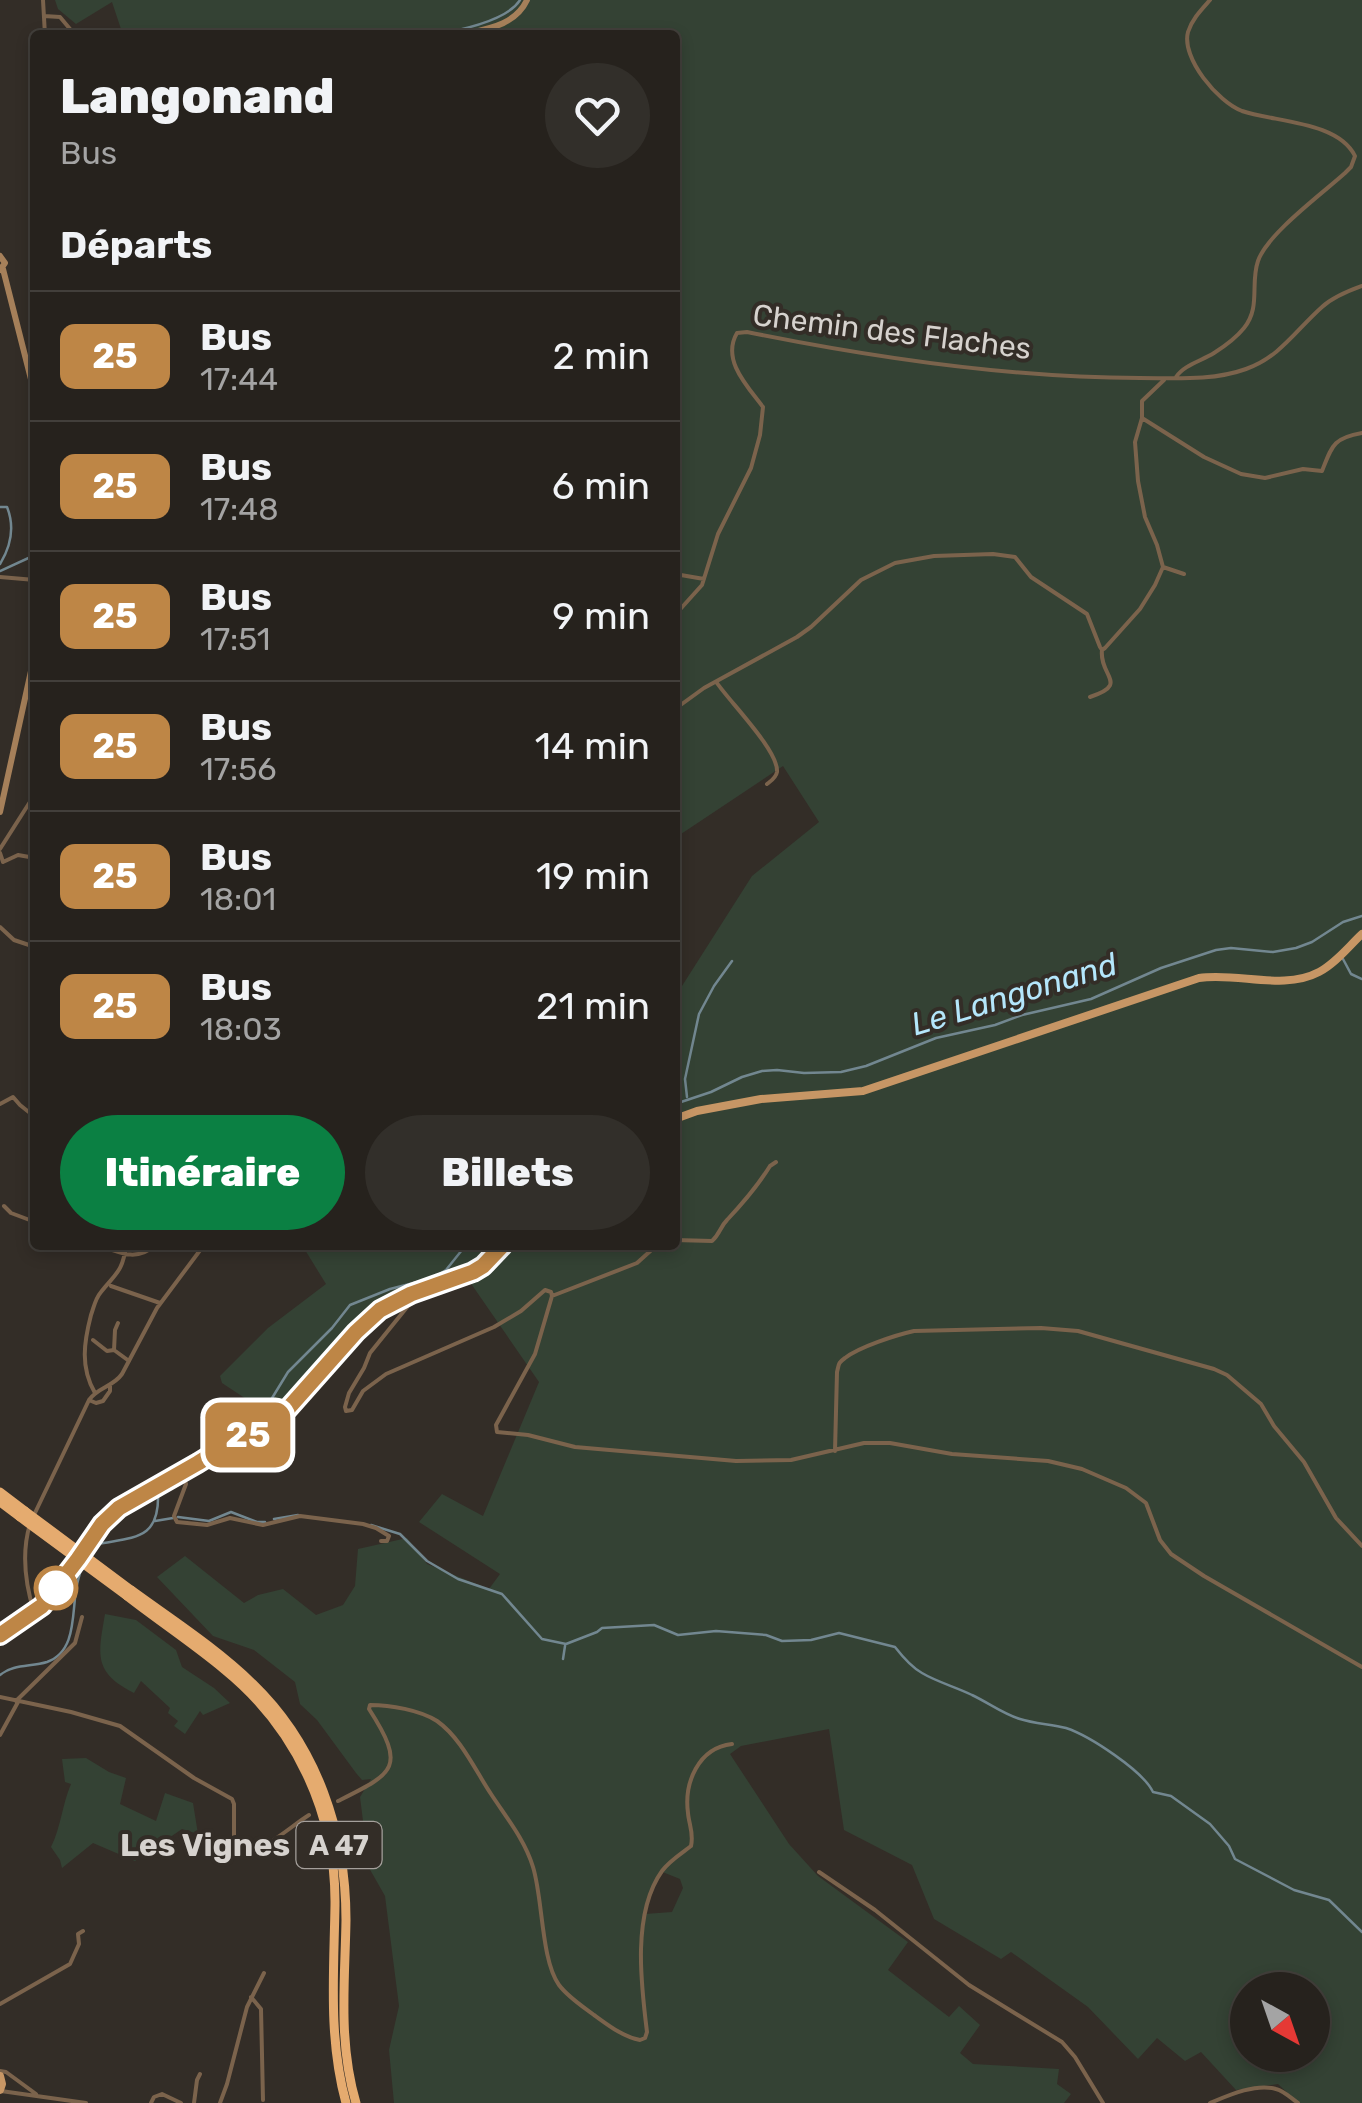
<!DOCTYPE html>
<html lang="fr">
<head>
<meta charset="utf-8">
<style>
  body { margin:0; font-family:Rubik,sans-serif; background:#322f2a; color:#f1f3f6; height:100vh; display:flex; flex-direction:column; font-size:38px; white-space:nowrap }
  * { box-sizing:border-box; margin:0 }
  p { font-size:32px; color:#a4a4a4 }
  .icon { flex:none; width:55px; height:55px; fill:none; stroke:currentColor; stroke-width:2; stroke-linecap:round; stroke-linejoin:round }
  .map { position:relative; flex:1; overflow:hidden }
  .side { position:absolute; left:30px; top:30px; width:650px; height:1220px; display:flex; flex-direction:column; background:#26221d; border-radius:10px; box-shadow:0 5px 15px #0003,0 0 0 2px #423f3b }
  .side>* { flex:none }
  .badge { padding:0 20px; border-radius:15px; font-size:35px; line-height:65px }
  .needle { width:65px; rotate:140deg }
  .buttons { position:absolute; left:1230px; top:1972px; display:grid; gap:20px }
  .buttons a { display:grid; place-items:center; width:100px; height:100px; border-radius:50%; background:#26221d; box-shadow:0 5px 15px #0003,0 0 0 2px #423f3b; font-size:50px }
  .map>.badge { position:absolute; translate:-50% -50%; box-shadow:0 0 0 5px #fff }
  h2 { padding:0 30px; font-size:38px; line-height:90px }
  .round { display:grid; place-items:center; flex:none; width:105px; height:105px; border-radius:52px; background:#322f2a }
  .head { display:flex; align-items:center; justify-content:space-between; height:170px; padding:0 30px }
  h1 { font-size:48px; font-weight:800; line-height:75px }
  .button { display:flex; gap:20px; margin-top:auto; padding:20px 30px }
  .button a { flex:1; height:115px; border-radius:60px; background:#0b8043; color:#fff; font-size:40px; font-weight:800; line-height:115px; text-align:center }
  .button a+a { background:#322f2a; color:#f1f3f6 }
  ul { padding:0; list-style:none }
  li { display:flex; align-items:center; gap:30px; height:130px; padding:0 30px; border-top:2px solid #423f3b }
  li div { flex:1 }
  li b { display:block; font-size:38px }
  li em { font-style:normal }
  li .badge { min-width:110px; font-weight:700; text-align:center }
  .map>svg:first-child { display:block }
  .green { fill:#344234; fill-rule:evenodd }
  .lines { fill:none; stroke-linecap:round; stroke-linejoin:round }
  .stream { stroke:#728790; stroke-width:2.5 }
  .street { stroke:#7b634c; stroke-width:4 }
  .secondary { stroke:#a6805a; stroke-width:6 }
  .primary { stroke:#c79665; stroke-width:8 }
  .highway { stroke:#e5ab6f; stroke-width:9 }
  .highway-bridge { stroke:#e5ab6f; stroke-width:9 }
  .line-casing { stroke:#fff; stroke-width:22 }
  .line { stroke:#be8646; stroke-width:15 }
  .stop-dot { fill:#fff; stroke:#be8646; stroke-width:5 }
  .labels { text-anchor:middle; stroke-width:8; stroke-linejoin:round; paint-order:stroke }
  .shield { fill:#332d27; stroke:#a5a09c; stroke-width:2.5 }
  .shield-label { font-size:28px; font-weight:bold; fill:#d6d2ce }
  .street-label { font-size:30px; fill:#d6d2ce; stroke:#332d27 }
  .water-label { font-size:32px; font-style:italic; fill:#b4e6fb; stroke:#332d27 }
  .neighbourhood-label { font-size:32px; font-weight:bold; fill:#d6d2ce; stroke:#332d27 }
</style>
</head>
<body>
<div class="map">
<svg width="1362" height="2103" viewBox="0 0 1362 2103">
  <rect width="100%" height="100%" fill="#332d27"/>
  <!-- green -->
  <path class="green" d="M55 0H1362V2103H1298L1278 2084 1236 2090 1201 2052 1185 2061 1157 2038 1138 2059 1088 2007 1011 1952 1001 1959 934 1919 912 1865 844 1830 829 1729 741 1746 730 1754 789 1844 818 1876 908 1942 888 1970 949 2017 959 2006 980 2025 960 2053 973 2064 1059 2069 1057 2084 1071 2094 1064 2103H394L389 2050 399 2006 385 1896 360 1852 363 1821 360 1797 371 1779 362 1780 356 1773 317 1720 300 1704 295 1682 254 1650 213 1636 157 1577 185 1556 244 1603 258 1595 283 1589 316 1615 343 1605 355 1586 358 1549 407 1538 427 1564 489 1589 500 1574 419 1522 442 1494 483 1516 539 1382 463 1272 455 1279 392 1303 340 1367 287 1416 263 1410 222 1383 220 1376 268 1328 326 1284 302 1245H675V997L752 876 819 822 783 766 675 838V35H123L112 2 76 24 58 9ZM660 1871 680 1879 683 1888 672 1912 645 1914ZM1248 1990H1312V2055H1248Z
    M105 1614 136 1620 176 1650 182 1667 214 1688 230 1703 203 1715 200 1711 185 1734 174 1726 178 1721 168 1713 170 1708 141 1681 134 1693C93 1672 98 1655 105 1614Z
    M86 1758 109 1772 126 1778 120 1804 156 1821 165 1793 193 1803 198 1834 182 1829 135 1861 93 1843 62 1868 60 1860 51 1847C61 1827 62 1805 71 1784L65 1782 62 1759Z"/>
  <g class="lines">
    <!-- stream -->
    <path class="stream" d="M432 35C456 31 507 21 520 0
      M0 507H7C15 527 11 546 0 564
      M0 571 35 555
      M1343 959 1351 974 1362 979
      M687 1097 685 1079 699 1014 714 986 732 961
      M675 1102H681L711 1092 742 1077 762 1071 777 1070 804 1073 841 1072 866 1066 936 1038 995 1025 1022 1015 1091 999 1161 968 1216 950 1231 948 1273 952 1296 948 1312 942 1343 922 1362 916
      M203 1430 241 1426 258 1421 288 1372 332 1328 350 1305 390 1289 433 1278 446 1270 466 1245
      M178 1517 209 1521 231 1512 257 1522H265
      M274 1519 298 1515
      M155 1521 173 1518
      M371 1525 400 1534 427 1561 458 1579 502 1594 542 1639 566 1644 597 1632 602 1628 654 1625 678 1635 716 1631 766 1635 782 1641 811 1640 839 1633 895 1647C902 1656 911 1667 922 1673 937 1682 956 1687 972 1695 989 1703 1003 1714 1020 1719 1035 1724 1052 1724 1066 1728 1090 1736 1143 1771 1153 1792L1171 1796 1210 1824 1229 1846 1235 1859 1294 1890 1329 1900 1362 1932
      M98 1544C135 1537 160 1540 158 1492
      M563 1659 565 1646
      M0 1675C13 1664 31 1667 47 1662 76 1652 72 1615 76 1590 77 1582 80 1574 82 1566"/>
    <!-- street -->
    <path class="street" d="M43 0 45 35
      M44 16 60 17 75 35
      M35 112 32 141 35 214
      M1176 377C1184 365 1201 361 1214 353 1225 346 1236 338 1244 328 1261 307 1250 284 1258 261 1267 234 1323 193 1345 173L1351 167 1355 156C1338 121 1274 122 1242 111 1218 102 1181 58 1188 32 1192 19 1202 9 1210 0
      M1142 418 1204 457 1241 474 1265 478 1303 469 1322 471C1332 446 1333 438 1362 433
      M1163 567 1184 574
      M675 574 704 579
      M0 577 35 580
      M675 615 702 585 718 534 751 468 760 435 763 407C748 387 721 360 737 333L747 332C875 358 1009 378 1140 378 1175 378 1213 381 1246 369 1280 357 1296 330 1322 307 1333 297 1348 291 1362 286
      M717 683C729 701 779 751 777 772 776 778 771 781 767 784
      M1090 697C1130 684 1099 676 1102 650
      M675 709 704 688 797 637 811 627 861 580 895 563 934 556 993 554 1015 557 1031 577 1087 614 1100 647 1102 650 1105 648 1140 609 1155 585 1163 567 1157 545 1145 517 1138 481 1135 442 1142 418V401L1164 380
      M0 849 35 794
      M0 853 3 862 18 855 35 858
      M0 927 14 940 35 947
      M0 1104 13 1097 20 1105 35 1117
      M4 1206 11 1213 35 1222
      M675 1240 712 1241C720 1234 720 1227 727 1220 743 1203 757 1187 770 1166L776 1162
      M99 1245C120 1253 137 1262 155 1245
      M111 1286 160 1303
      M412 1295V1301L370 1353 364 1368 349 1393 345 1407 346 1411 352 1410 363 1391 386 1374 494 1327 521 1311 545 1290 551 1292 552 1296 637 1263 657 1245
      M552 1296 535 1354 496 1425 497 1432 528 1435 575 1447 736 1461 791 1460 864 1443H890L952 1454 1048 1461 1082 1469 1126 1488 1146 1503 1160 1540 1171 1554 1204 1576 1362 1667
      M118 1323 115 1330 114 1350 129 1361
      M93 1340 107 1351 114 1350
      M95 1393C80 1367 84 1342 91 1315 94 1307 95 1299 101 1292 115 1274 123 1272 126 1245
      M89 1400 96 1403 103 1401 110 1391V1386
      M835 1451 837 1372C839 1364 838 1363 845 1358 859 1347 896 1335 914 1331L1041 1328 1078 1331 1214 1369 1227 1375 1261 1404 1274 1426 1304 1462 1336 1518 1362 1546
      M182 1473 186 1484 174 1516 177 1522 207 1525 230 1518 263 1525 300 1516 363 1524 376 1528 389 1536 387 1541H381
      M34 1515 89 1400C98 1387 113 1387 122 1374L157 1308 204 1245
      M30 1524C21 1554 25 1583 34 1612
      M0 1697 71 1712 120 1726 194 1778 232 1799 234 1804V1839C241 1843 249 1849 258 1848 268 1847 297 1822 309 1815
      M16 1701 75 1643 82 1617
      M0 1735 18 1702
      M338 1801C394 1773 407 1768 369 1709L370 1705C390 1705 420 1710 437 1721 461 1738 475 1770 491 1794 506 1817 525 1840 533 1867 543 1899 541 1960 559 1985 568 1997 582 2006 594 2015 608 2025 623 2037 640 2040L645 2038 647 2032C641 1984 632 1913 662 1871 669 1861 682 1853 691 1846 694 1833 689 1825 688 1813 684 1783 698 1748 732 1744
      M819 1872 875 1910 969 1985 1062 2042 1075 2057 1103 2103
      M251 1997 261 2009 263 2100
      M0 2004 70 1964 79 1944 78 1934 83 1931
      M0 2071 6 2072 36 2094
      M1 2091 86 2103
      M151 2103 154 2097 162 2094 181 2103
      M194 2103 197 2080 200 2074
      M220 2103 227 2084 247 2007 264 1973
      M1210 2103C1229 2095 1256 2083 1276 2089 1284 2091 1291 2098 1298 2103"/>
    <!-- secondary -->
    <path class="secondary" d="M460 35C486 29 515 26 527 0
      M0 256 5 263 0 270
      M3 269 35 395
      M0 812 35 653"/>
    <!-- primary -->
    <path class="primary" d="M675 1119 697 1111 761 1099 863 1091 1199 978C1238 972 1283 991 1319 972 1336 963 1349 946 1362 934
      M0 1635 42 1606 78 1559 102 1524 119 1508 182 1473 237 1438 262 1430 277 1421C316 1388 341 1339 383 1309 410 1289 446 1288 475 1271 486 1264 495 1255 503 1245
      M0 2076 2 2084 0 2090"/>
    <!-- highway -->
    <path class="highway" d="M0 1492 25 1511
      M0 1502 20 1517
      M131 1590C172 1620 216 1648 253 1684 317 1746 346 1832 346 1920 345 1982 338 2042 356 2103
      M127 1596C159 1621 194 1644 225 1670 296 1728 336 1813 335 1905 334 1971 328 2038 346 2103"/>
    <!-- highway-bridge -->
    <path class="highway-bridge" d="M25 1511 131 1590
      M20 1517 127 1596"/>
  </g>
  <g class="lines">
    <defs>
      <path id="line" d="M0 1635 42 1606 78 1559 102 1524 119 1508 198 1463 232 1442 277 1421 356 1332 380 1310 411 1294 473 1272 483 1266 503 1245"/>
    </defs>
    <!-- line casing -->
    <use href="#line" class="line-casing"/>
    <!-- line -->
    <use href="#line" class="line"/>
  </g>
  <!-- markers -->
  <circle class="stop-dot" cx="56" cy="1588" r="20"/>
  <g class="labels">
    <!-- shield labels -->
    <rect class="shield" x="296.5" y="1822" width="85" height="46" rx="8"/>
    <g class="shield-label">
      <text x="339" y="1855">A 47</text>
    </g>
    <!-- street labels -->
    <g class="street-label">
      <text transform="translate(892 332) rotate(7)" y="10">Chemin des Flaches</text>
    </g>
    <!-- water labels -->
    <g class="water-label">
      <text transform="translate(1014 994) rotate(-17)" y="11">Le Langonand</text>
    </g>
    <!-- neighbourhood labels -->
    <g class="neighbourhood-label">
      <text x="205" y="1856">Les Vignes</text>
    </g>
  </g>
</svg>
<div class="buttons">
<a><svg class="needle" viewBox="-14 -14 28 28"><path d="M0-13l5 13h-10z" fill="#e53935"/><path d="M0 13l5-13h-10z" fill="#a4a4a4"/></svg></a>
</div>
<b class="badge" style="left:248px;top:1435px;background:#be8646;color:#fff">25</b>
<section class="side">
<div class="head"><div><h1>Langonand</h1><p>Bus</p></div><a class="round"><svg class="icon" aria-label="heart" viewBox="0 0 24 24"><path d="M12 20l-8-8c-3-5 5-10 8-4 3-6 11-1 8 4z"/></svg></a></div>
<h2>Départs</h2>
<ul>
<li><span class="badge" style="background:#be8646;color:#fff">25</span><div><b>Bus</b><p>17:44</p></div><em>2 min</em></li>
<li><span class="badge" style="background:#be8646;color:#fff">25</span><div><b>Bus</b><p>17:48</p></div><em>6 min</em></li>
<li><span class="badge" style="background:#be8646;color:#fff">25</span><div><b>Bus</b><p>17:51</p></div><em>9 min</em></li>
<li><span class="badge" style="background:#be8646;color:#fff">25</span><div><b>Bus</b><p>17:56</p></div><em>14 min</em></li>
<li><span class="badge" style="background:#be8646;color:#fff">25</span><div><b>Bus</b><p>18:01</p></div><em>19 min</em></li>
<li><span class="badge" style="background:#be8646;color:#fff">25</span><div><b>Bus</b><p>18:03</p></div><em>21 min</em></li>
</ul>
<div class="button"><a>Itinéraire</a><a>Billets</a></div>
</section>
</div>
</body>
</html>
